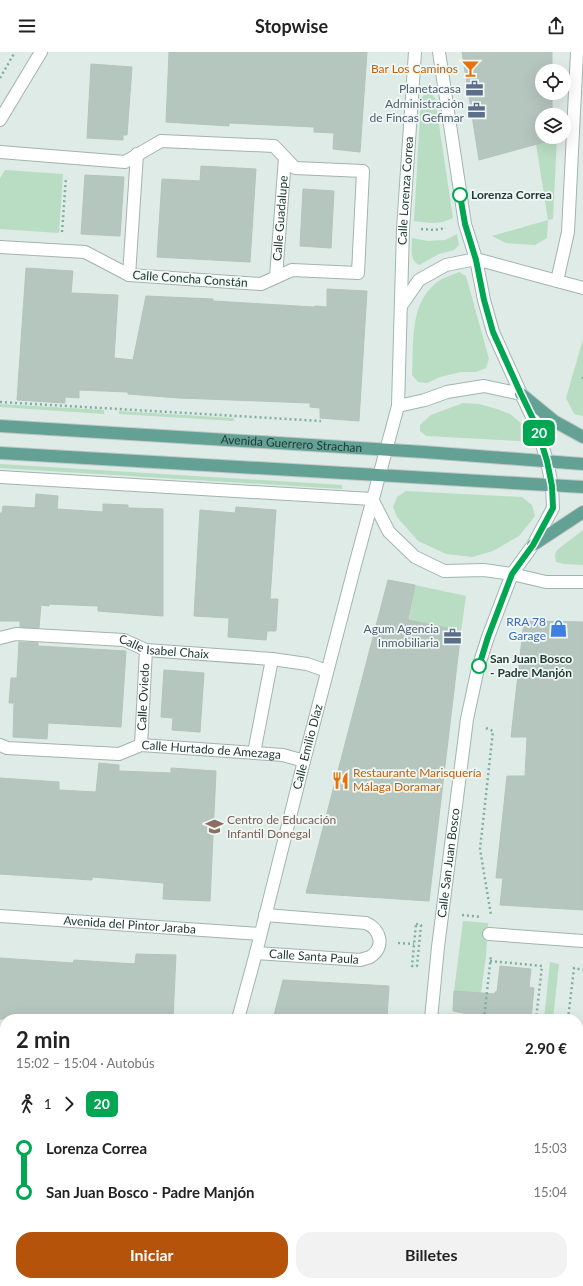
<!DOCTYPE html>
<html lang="es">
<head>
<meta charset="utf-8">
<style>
  body { margin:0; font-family:Lato,sans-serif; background:#f2f2f2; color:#222; height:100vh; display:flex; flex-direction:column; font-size:15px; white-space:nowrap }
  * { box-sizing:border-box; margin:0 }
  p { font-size:13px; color:#767676 }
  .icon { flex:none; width:22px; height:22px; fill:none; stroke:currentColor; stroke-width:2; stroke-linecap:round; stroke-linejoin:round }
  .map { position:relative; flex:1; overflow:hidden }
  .panel { position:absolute; left:0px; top:962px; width:583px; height:272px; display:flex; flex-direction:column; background:#fff; border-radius:16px 16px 0 0; box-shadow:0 4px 16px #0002 }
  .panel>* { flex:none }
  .badge { padding:0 8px; border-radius:6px; font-size:14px; line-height:26px }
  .fabs { position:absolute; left:535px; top:12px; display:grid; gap:8px }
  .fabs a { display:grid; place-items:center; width:36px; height:36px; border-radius:50%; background:#fff; box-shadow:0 4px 16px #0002; font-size:20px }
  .map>.badge { position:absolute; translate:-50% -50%; box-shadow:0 0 0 2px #fff }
  .legs { display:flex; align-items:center; gap:6px; height:44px; padding:0 16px; font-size:13px }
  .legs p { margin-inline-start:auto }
  .overview { display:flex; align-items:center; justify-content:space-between; height:68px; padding:0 16px }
  h1 { font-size:22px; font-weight:700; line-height:30px }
  .button { display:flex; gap:8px; margin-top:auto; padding:8px 16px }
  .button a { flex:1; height:46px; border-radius:16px; background:#b45309; color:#fff; font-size:16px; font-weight:700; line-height:46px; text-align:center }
  .button a+a { background:#f2f2f2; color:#222 }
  ul { padding:0 16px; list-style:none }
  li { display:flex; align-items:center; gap:14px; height:44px; font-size:15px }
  li i { display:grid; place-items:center; width:6px; height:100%; margin:0 5px; background:currentColor }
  li i::after { content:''; width:10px; height:10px; margin:-5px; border:3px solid; border-radius:50%; background:#fff }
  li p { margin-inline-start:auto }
  li:first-child i { background:linear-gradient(#0000 50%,currentColor 0) }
  li:last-child i { background:linear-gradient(currentColor 50%,#0000 0) }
  header { display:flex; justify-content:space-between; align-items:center; height:52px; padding:0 16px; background:#fff; font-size:18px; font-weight:700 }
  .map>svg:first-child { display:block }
  .green { fill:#b8ddc3 }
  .building { fill:#b5c6bf; stroke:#b2c4bd }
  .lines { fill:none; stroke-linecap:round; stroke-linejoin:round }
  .service-casing { stroke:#a2b3ad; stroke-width:14 }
  .pedestrian-casing { stroke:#a2b3ad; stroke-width:14 }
  .minor-casing { stroke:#a2b3ad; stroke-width:14 }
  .secondary-casing { stroke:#9eb7af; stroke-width:14 }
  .primary-casing { stroke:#c1c8c6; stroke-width:14 }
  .path { stroke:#7fafa2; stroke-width:2.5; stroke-dasharray:2 3; stroke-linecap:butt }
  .service { stroke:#fff; stroke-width:12 }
  .pedestrian { stroke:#fff; stroke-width:12 }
  .minor { stroke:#fff; stroke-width:12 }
  .secondary { stroke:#fff; stroke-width:12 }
  .primary { stroke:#63a194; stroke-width:12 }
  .line-1-casing { stroke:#fff; stroke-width:9 }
  .line-1 { stroke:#00a651; stroke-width:6 }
  .stop-1-dot { fill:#fff; stroke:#00a651; stroke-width:2 }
  .labels { text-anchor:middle; stroke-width:3.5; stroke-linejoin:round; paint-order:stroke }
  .food-label { font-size:12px; fill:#c56008; stroke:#f0f7f4; text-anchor:end }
  .service-label { font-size:12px; fill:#4e5e75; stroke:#f0f7f4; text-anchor:end }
  .street-label { font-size:12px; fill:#203b35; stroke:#f0f7f4 }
  .stop-label { font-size:12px; font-weight:bold; fill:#203b35; stroke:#f0f7f4; text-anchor:start }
  .shop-label { font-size:12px; fill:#366cbe; stroke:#f0f7f4; text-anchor:end }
  .education-label { font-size:12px; fill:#785e54; stroke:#f0f7f4; text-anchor:start }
</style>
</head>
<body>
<header><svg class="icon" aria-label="menu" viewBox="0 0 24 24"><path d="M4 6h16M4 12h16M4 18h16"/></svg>Stopwise<svg class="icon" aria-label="share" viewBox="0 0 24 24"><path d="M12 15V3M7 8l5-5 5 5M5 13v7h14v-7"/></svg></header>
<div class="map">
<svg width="583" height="1234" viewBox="0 0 583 1234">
  <rect width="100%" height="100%" fill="#dfebe6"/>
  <!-- green -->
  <path class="green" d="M425 42H431L435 46 453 166C438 173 429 171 414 169L421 46Z
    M552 85H557L553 167 548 168 547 186 535 193 506 191 492 184 548 168 536 92 552 88Z
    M5 118 63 122 59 181 0 177V126Z
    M457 182 459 193 454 198 439 202 419 213C409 207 412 197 412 186L428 189 445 188Z
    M459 220 466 224 489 307 486 316 476 320H461L440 325 427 331 418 330 412 323C414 292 409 252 436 231 442 226 452 223 459 220Z
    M583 287V364L574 362 566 346Z
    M463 351 479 352 497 357 510 362 527 376V383L524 388 519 389 426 384 420 379V373L431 363Z
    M0 352 104 358V362L0 355Z
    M119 359 234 366V369L119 362Z
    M0 412 342 433V437L0 416Z
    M406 439 522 445 532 453 535 464 519 484 493 499 472 505 446 502 418 489 397 465 393 455 397 445Z
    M583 478V513L564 512 556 510 555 503 557 498Z
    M415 533 466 544 461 579 409 568Z
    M463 869 488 871 486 904 481 941 454 939Z
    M550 910 559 912 553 967H544Z
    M578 1098H583V1144L579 1145Z"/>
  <!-- building -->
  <path class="building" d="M169 0H367L360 100 333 97 334 81 314 80V75L229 71V74L166 70Z
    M462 0H552V19H542V41H552V63H542V85H552V88L479 108Z
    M91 12 132 15 127 83H123V88L87 86Z
    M201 114 256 117 250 210 157 205 162 127 200 129Z
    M85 123 124 125 120 184 81 182Z
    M303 137 334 139 331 196 300 194Z
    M26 216 73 219 71 241 118 243 114 306 133 308 146 244 189 246 213 247V249L314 255 315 254 327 255V237L367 239 359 369 320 366V356L310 355V351L179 346 128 342V340L79 338V346L65 345V351L17 348Z
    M36 442 58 444 57 457 103 460V452L128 453V456L163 457V564L98 559V554L49 552V554L41 553 39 576 20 575V569H0V461H2L3 454 35 456Z
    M236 455 276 458 270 547H278L276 579H267L266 588 228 585 229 566 194 564 200 458 235 461Z
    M388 528 415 533 408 568 461 579 429 849 306 841Z
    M524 569 583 570V858L500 853 503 826H496L507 724H525L527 685H511Z
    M19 590 38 591V594L126 599 121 675 48 671 47 687 13 685 14 651H9L10 639 11 626H17Z
    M164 618 204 621 200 680 172 678 173 666 161 665Z
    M99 711 119 713V719L171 721V716L216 719 210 849 163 847 164 831 92 825V828L0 822V726L59 730V738L96 740Z
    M136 902 176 903 173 967H0V906L73 911 74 908 135 912Z
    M500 914 531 917 529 935 534 936 531 967H494L453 959 454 939 495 942V940H497Z
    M283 928 389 934 387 966 316 963 310 967H273Z"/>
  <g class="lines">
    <defs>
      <g id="service">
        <path id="s1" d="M256 901 361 908C363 907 367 906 370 905 386 895 380 877 366 871L265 863"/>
      </g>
      <g id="pedestrian">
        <path d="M129 223 137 102"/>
        <path id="s2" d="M276 225 285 106"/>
      </g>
      <g id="minor">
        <path d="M0 68 41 0"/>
        <path d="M0 100 125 110 161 89 274 94 295 116 363 119 358 221 292 218 261 232 129 223 85 200 0 195"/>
        <path d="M476 207 583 236"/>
        <path d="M557 229 568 180 577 0"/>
        <path d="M0 425 372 447"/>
        <path d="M512 522 546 530H583"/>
        <path id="s3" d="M0 586 16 582 124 588 146 598 272 607 307 612 327 619"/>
        <path id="s4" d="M0 693 7 696 119 702 141 693 283 703 304 709"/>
        <path id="s5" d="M141 693 146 598"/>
        <path d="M254 701 272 607"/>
        <path id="s6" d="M0 864 260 882"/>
        <path d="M489 882 583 889"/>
        <path d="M0 1033H5"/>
        <path d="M0 1146 5 1147"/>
      </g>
      <g id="secondary">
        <path d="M401 254 419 228 446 213 476 207"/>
        <path d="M398 354 425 348 447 340 484 334 521 342"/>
        <path d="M372 447 389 480 415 505 444 519 484 518 512 522"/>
        <path id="s7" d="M238 967 256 901 304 709 355 513 398 354 403 177 415 0"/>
        <path id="s8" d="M431 967 438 895 467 667 478 616 488 585 512 522 533 493 553 456 552 434 547 409 536 373 521 342 493 280 484 248 476 207 465 172 439 0"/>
        <path d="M428 1229V1234"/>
        <path d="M168 1234 170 1229"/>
      </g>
      <g id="primary">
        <path d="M521 342 554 369 583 385"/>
        <path id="s9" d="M0 374 424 400 583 412"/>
        <path d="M0 401 583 435"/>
        <path d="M533 493 583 460"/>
      </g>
    </defs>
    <!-- service casing -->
    <use href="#service" class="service-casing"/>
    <!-- pedestrian casing -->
    <use href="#pedestrian" class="pedestrian-casing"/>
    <!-- minor casing -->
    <use href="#minor" class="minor-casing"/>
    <!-- secondary casing -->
    <use href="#secondary" class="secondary-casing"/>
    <!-- primary casing -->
    <use href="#primary" class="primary-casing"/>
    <!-- path -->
    <path class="path" d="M0 26 15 0
      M421 177 435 178 446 176
      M62 180 66 125
      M583 325 582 329H583
      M0 350 321 369
      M486 676 493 679 480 797 491 863
      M462 863 481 865
      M416 872 421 873 417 914H412Z
      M398 891 414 892
      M490 909 542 914 536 967
      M484 967 491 903
      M568 967 574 916 583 918
      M578 1087H583
      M578 1155H583
      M578 1216H583
      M481 1229V1234"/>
    <!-- service -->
    <use href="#service" class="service"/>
    <!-- pedestrian -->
    <use href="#pedestrian" class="pedestrian"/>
    <!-- minor -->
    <use href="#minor" class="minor"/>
    <!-- secondary -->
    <use href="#secondary" class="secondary"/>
    <!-- primary -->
    <use href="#primary" class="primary"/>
  </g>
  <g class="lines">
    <defs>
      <path id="line-1" d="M460 143 465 172 476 208 484 248 493 280 521 342 536 373 547 409 552 434 553 456 533 493 512 522 488 585 479 614"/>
    </defs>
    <!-- line-1 casing -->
    <use href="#line-1" class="line-1-casing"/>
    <!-- line-1 -->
    <use href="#line-1" class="line-1"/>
  </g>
  <!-- icons -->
  <defs>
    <symbol id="bar-bare" viewBox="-9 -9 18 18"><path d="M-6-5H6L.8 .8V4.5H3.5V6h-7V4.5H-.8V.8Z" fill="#e8710a" stroke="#f0f7f4" stroke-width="2.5" paint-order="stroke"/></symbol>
    <symbol id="office-bare" viewBox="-9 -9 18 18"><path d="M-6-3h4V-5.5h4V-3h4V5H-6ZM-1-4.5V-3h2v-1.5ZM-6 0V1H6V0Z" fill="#5c6f8a" stroke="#f0f7f4" stroke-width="2.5" paint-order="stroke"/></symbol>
    <symbol id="shop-bare" viewBox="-9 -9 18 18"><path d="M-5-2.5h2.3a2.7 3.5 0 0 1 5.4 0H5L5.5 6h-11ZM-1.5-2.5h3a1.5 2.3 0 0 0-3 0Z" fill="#3f7fe0" stroke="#f0f7f4" stroke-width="2.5" paint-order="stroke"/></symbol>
    <symbol id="restaurant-bare" viewBox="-9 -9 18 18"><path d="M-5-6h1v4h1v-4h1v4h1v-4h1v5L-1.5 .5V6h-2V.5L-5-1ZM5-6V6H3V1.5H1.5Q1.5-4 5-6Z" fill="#e8710a" stroke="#f0f7f4" stroke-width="2.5" paint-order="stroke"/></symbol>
    <symbol id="school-bare" viewBox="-9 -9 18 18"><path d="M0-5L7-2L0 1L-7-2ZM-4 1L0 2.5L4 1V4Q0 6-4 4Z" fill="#8d6e63" stroke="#f0f7f4" stroke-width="2.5" paint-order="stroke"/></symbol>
  </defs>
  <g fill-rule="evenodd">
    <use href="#bar-bare" x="458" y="4" width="25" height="25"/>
    <use href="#office-bare" x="462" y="24" width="25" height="25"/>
    <use href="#office-bare" x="464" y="46" width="25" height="25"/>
    <use href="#shop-bare" x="546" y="564" width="25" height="25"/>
    <use href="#office-bare" x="440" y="572" width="25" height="25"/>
    <use href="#restaurant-bare" x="328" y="716" width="25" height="25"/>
    <use href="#school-bare" x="202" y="762" width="25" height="25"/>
  </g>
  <!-- markers -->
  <g class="stop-1-dot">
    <circle cx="460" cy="143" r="7"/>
    <circle cx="479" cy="614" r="7"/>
  </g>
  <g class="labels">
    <!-- food labels -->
    <g class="food-label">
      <text x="458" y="21">Bar Los Caminos</text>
      <text x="353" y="725" text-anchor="start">Restaurante Marisquería<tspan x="353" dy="14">Málaga Doramar</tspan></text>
    </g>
    <!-- service labels -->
    <g class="service-label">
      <text x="461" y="41">Planetacasa</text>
      <text x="464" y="56">Administración<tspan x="464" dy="14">de Fincas Gefimar</tspan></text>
      <text x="439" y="581">Agum Agencia<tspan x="439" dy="14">Inmobiliaria</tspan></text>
    </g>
    <!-- street labels -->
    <g class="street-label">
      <text dy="4" stroke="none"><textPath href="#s7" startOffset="849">Calle Lorenza Correa</textPath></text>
      <text dy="4" stroke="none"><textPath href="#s2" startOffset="59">Calle Guadalupe</textPath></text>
      <text transform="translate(190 227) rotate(4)" y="4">Calle Concha Constán</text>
      <text dy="4" stroke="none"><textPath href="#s9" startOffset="292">Avenida Guerrero Strachan</textPath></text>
      <text dy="4" stroke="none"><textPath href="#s3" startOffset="166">Calle Isabel Chaix</textPath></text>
      <text dy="4" stroke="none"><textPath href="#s5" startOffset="48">Calle Oviedo</textPath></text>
      <text dy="4" stroke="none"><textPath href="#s7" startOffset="281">Calle Emilio Díaz</textPath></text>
      <text dy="4" stroke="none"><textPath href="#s4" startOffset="214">Calle Hurtado de Amezaga</textPath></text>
      <text dy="4" stroke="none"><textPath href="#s8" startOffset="157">Calle San Juan Bosco</textPath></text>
      <text dy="4" stroke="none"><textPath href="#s6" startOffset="130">Avenida del Pintor Jaraba</textPath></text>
      <text dy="4" stroke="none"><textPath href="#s1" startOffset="58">Calle Santa Paula</textPath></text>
    </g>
    <!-- stop labels -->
    <g class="stop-label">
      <text x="471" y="147">Lorenza Correa</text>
      <text x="490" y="611">San Juan Bosco<tspan x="490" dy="14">- Padre Manjón</tspan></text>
    </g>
    <!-- shop labels -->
    <g class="shop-label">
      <text x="546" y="574">RRA 78<tspan x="546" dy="14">Garage</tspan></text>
    </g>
    <!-- education labels -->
    <g class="education-label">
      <text x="227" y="772">Centro de Educación<tspan x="227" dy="14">Infantil Donegal</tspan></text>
    </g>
  </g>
</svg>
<div class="fabs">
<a><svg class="icon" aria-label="locate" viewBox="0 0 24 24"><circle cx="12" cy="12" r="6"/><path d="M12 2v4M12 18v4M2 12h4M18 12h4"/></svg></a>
<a><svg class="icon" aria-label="layers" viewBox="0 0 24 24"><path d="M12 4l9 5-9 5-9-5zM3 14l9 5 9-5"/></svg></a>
</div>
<b class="badge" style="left:539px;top:381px;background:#00a651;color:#fff">20</b>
<section class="panel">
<div class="overview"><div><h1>2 min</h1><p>15:02 – 15:04 · Autobús</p></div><b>2.90 €</b></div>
<div class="legs"><svg class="icon" aria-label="walk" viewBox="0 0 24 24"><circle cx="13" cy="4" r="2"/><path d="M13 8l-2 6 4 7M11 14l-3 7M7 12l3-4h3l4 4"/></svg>1<svg class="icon" aria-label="forward" viewBox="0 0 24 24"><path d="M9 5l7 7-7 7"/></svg><b class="badge" style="background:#00a651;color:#fff">20</b></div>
<ul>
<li><i style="color:#00a651"></i><b>Lorenza Correa</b><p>15:03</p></li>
<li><i style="color:#00a651"></i><b>San Juan Bosco - Padre Manjón</b><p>15:04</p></li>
</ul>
<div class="button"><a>Iniciar</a><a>Billetes</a></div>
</section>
</div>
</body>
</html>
